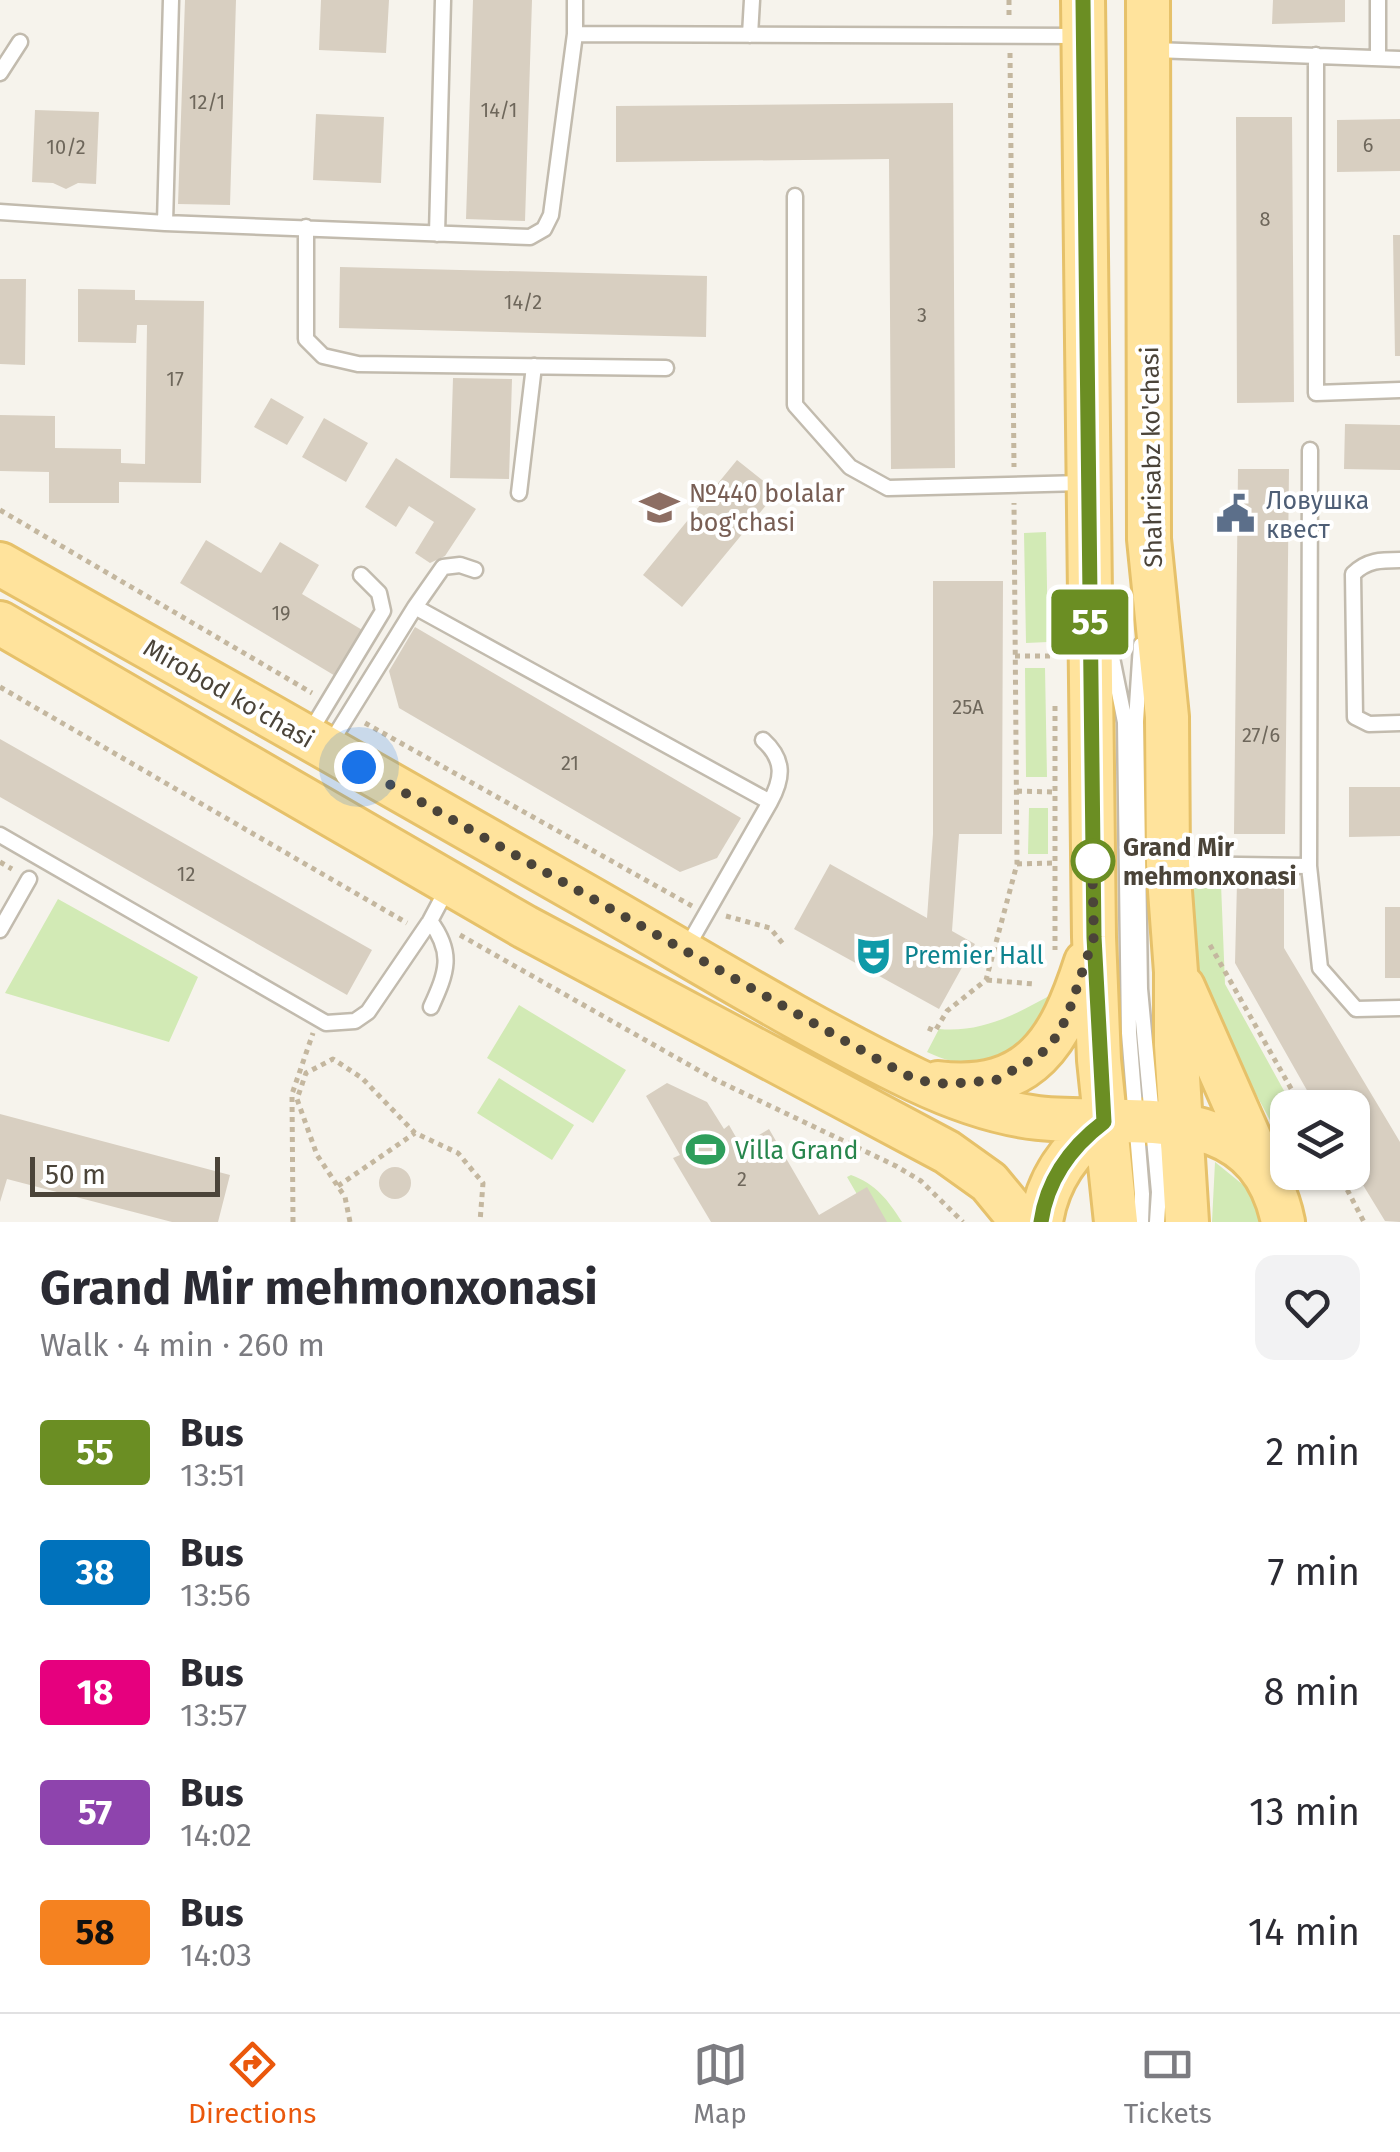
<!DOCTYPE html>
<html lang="en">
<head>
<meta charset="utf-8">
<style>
  body { margin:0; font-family:"Fira Sans",sans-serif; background:#f2f2f3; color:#2b2b33; height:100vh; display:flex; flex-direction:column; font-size:38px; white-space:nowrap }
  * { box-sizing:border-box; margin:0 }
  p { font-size:32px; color:#7c7c81 }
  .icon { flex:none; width:55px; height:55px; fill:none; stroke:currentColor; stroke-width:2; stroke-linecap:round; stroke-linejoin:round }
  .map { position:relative; height:1222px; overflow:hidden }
  .drawer { display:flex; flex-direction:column; background:#fff; flex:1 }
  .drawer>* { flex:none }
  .badge { padding:0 20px; border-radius:8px; font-size:35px; line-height:65px }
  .tools { position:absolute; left:1270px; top:1090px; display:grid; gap:20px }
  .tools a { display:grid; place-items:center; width:100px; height:100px; border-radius:20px; background:#fff; box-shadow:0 2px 8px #0004; font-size:50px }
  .scale { position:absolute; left:30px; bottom:25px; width:190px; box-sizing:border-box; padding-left:10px; border:5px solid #4b4439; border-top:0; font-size:28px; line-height:35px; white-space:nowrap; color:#4b4439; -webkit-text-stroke:8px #fff; paint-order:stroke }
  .you { position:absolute; width:50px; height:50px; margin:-25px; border:8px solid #fff; border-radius:50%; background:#1a73e8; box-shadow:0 0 0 15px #1a73e833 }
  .map>.badge { position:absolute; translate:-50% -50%; box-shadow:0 0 0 5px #fff }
  .round { display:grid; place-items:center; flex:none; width:105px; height:105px; border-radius:20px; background:#f2f2f3 }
  .overview { display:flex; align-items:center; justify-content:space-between; height:170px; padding:0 40px }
  h1 { font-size:48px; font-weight:700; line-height:75px }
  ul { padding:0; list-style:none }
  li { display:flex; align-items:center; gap:30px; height:120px; padding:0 40px }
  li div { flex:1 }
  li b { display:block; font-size:38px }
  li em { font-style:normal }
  li .badge { min-width:110px; font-weight:700; text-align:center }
  .tabs { display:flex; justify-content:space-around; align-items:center; height:140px; border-top:2px solid #e1e1e2; background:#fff; font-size:28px; color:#7c7c81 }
  .tabs a { display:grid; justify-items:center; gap:5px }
  .tabs .current { color:#ea580c }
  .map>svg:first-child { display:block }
  .green { fill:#d2eab5 }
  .building { fill:#d8cfc1 }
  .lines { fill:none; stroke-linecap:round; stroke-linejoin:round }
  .lane-casing { stroke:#c2bbae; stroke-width:19 }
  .primary-casing { stroke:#e6c16a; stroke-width:48 }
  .path { stroke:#c4b79f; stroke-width:5; stroke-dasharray:5 5; stroke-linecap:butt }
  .lane { stroke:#fff; stroke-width:14 }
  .primary { stroke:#ffe39c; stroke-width:42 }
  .line-casing { stroke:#fff; stroke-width:22 }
  .line { stroke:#6b8e23; stroke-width:15 }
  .walk { stroke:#4b4439; stroke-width:10; stroke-dasharray:0 18 }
  .stop-dot { fill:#fff; stroke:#6b8e23; stroke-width:5 }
  .labels { text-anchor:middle; stroke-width:8; stroke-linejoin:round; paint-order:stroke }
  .number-label { font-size:20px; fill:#6e675b }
  .street-label { font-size:25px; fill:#4b4439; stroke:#fff }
  .education-label { font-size:25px; fill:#785e54; stroke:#fff; text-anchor:start }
  .service-label { font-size:25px; fill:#4e5e75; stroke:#fff; text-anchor:start }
  .stop-label { font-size:25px; font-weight:bold; fill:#4b4439; stroke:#fff; text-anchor:start }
  .culture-label { font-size:25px; fill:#0d838f; stroke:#fff; text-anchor:start }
  .leisure-label { font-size:25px; fill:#27864d; stroke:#fff; text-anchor:start }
</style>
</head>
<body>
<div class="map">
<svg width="1400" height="1222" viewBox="0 0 1400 1222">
  <rect width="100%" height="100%" fill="#f6f3ec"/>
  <!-- green -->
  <path class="green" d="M1046 532 1048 642 1026 643 1024 533Z
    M1025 668H1045L1047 777H1026Z
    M1029 808H1048V854H1028Z
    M1221 884 1225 984 1293 1107 1288 1108 1287 1152 1193 976 1188 888H1219Z
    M58 899 198 977 169 1042 5 993Z
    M1054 993C1024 1048 993 1083 927 1052L939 1029C982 1033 1017 1014 1054 993Z
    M519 1005 626 1070 593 1123 487 1058Z
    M499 1078 574 1125 552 1160 477 1113Z
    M1215 1162 1247 1188 1264 1222H1212Z
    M851 1175C876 1184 888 1200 902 1222H873L847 1177Z"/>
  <!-- building -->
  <path class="building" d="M185 0H236L230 205 178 204Z
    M321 0H389L386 53 319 50Z
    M473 0H532L525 221 466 219Z
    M1273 0H1345V22L1272 24Z
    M953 103 955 468 891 469 889 159 616 162V106Z
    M35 110 99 112 96 184 78 183 66 189 53 183 32 182Z
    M316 114 384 117 381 183 313 180Z
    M1236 117H1292L1294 402 1237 403Z
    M1400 119V171L1337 172V120Z
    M1393 235H1400V356H1395Z
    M340 267 707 276 706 337 339 328Z
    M0 279H26L25 365 0 364Z
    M78 289 135 290V300L204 301 201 483 119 482V503H49V472L0 471V415L55 416V448L121 449V463L145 464 147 325H137L136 343 78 342Z
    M453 378 512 379 509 479 450 478Z
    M271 398 304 417 287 445 254 427Z
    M324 418 368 443 346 482 302 457Z
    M1345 424 1400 425V470L1344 469Z
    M396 458 476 509 445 556 430 563 415 553 434 522 409 506 396 527 365 507Z
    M737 460 777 492 682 607 643 575Z
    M1238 469H1289L1285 834H1234Z
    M206 540 261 573 280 542 319 565 302 594 364 631 337 677 180 583Z
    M933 581H1003L1002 834H959L952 931 975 944 939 1009 794 929 830 864 927 918 933 834Z
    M415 627 741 818 717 858 680 872 399 708 389 671Z
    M0 739 372 950 347 995 0 797Z
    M1349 787H1400V836L1349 837Z
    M1237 882H1284V948L1400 1142V1222L1385 1221 1352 1167V1108H1317L1235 963Z
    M1385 907H1400V978H1385Z
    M667 1083 707 1102 724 1129 729 1125 741 1146 769 1129 819 1215 867 1187 887 1222H711L673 1158 680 1155 646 1096Z
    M0 1114 230 1175 218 1222H172L7 1179 0 1202Z
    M379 1183a16 16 0 1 1 32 0a16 16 0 1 1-32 0Z"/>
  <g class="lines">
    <defs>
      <path id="lane" d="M575 34 1079 36
        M750 35 752 0
        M1154 50 1400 59
        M1316 55V393L1400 390
        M1378 58V0
        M0 73 20 42
        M795 196V405L850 467 888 488 1082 483
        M0 212 165 223 530 237 544 229 551 215 575 34V0
        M165 223 171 0
        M306 227V339L323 356 358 364 666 368
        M437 234 443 0
        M1310 450 1309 866 1320 968 1356 1009 1400 1008
        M519 493 534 366
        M1400 560C1381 560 1367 560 1353 574L1355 717 1369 724 1400 723
        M415 607 443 567 460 565 475 570
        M1108 638 1125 722 1129 1033 1142 1194 1141 1222
        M1141 645 1136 721 1140 989 1159 1192 1157 1222
        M310 732 383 611 379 593 361 575
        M330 744 415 607 770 802C783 778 785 760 763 740
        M0 835 326 1023 355 1021 368 1012 430 921 448 887
        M1175 864 1309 866
        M430 921C454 953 447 972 431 1007
        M0 930 29 879
        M686 949 770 802"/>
      <path id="primary" d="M1083 0 1094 937 1099 1060 1116 1222
        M1148 0 1149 539 1167 717 1168 864 1176 972V1045L1187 1222
        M0 564C194 672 386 782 579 892 690 955 800 1024 916 1080 954 1098 995 1113 1038 1118 1131 1128 1257 1095 1283 1222
        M0 623 525 927 947 1152 989 1182 1022 1222
        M1183 987 1261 1164
        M938 1083C1032 1094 1061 1039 1086 962
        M1041 1222C1047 1180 1071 1147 1104 1123"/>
    </defs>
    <!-- lane casing -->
    <use href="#lane" class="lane-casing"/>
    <!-- primary casing -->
    <use href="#primary" class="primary-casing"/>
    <!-- path -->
    <path class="path" d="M1009 0V17
      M1010 53 1014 467
      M0 510 312 693
      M1015 656H1055
      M0 687 407 923
      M1055 706V950
      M365 723 692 906
      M1017 791 1054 792
      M0 862 12 869
      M1017 864 1054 863
      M726 916 770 928 784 945
      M460 935 714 1079 896 1166 921 1181 963 1222
      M1210 945 1302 1108
      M987 980 1034 984
      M928 1028 935 1031 947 1011 986 980 1017 864 1014 503
      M1338 1172 1364 1222
      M338 1186 415 1133
      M293 1222 292 1094 313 1033
      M350 1222 345 1197 317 1155 297 1099 306 1073 333 1059 362 1078 415 1133 458 1153 483 1183 480 1222"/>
    <!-- lane -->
    <use href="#lane" class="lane"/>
    <!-- primary -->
    <use href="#primary" class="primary"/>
  </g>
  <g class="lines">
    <defs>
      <path id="line" d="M1041 1222C1047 1180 1071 1147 1104 1122L1094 937 1083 0"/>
    </defs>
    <!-- line casing -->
    <use href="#line" class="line-casing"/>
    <!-- line -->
    <use href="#line" class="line"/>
    <!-- walk -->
    <path class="walk" d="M359 767 886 1064 916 1080 947 1084 996 1080 1041 1054 1058 1035 1068 1014 1094 937 1092 856 1093 861"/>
  </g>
  <!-- icons -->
  <defs>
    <symbol id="school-bare" viewBox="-9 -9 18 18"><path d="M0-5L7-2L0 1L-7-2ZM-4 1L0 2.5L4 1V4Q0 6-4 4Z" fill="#8d6e63" stroke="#fff" stroke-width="2.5" paint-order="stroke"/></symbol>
    <symbol id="civic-bare" viewBox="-9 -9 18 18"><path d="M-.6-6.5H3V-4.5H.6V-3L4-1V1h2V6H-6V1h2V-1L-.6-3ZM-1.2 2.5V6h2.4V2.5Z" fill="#5c6f8a" stroke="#fff" stroke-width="2.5" paint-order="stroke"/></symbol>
    <symbol id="theatre-bare" viewBox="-9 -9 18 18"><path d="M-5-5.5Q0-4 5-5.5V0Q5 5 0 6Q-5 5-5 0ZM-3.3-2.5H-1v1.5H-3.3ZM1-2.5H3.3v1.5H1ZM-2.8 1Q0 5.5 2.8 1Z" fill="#0f9aa8" stroke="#fff" stroke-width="2.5" paint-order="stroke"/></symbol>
    <symbol id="stadium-bare" viewBox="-9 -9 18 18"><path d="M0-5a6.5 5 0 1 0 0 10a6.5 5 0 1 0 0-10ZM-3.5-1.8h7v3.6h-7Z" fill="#2e9e5b" stroke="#fff" stroke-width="2.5" paint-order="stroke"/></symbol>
  </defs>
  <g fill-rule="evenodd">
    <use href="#school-bare" x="632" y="480" width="55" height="55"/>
    <use href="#civic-bare" x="1208" y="486" width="55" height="55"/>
    <use href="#theatre-bare" x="846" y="928" width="55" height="55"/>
    <use href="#stadium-bare" x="678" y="1122" width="55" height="55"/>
  </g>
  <!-- markers -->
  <circle class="stop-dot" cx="1093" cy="861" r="20"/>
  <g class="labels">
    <!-- number labels -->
    <g class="number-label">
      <text x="207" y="109">12/1</text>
      <text x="499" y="117">14/1</text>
      <text x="1368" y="152">6</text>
      <text x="66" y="154">10/2</text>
      <text x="1265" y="226">8</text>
      <text x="523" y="309">14/2</text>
      <text x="922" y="322">3</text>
      <text x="175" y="386">17</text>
      <text x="281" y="620">19</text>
      <text x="968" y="714">25А</text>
      <text x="1261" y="742">27/6</text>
      <text x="570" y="770">21</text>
      <text x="186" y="881">12</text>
      <text x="742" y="1186">2</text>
    </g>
    <!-- street labels -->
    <g class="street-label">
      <text transform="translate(1151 457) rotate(-91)" y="9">Shahrisabz ko'chasi</text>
      <text transform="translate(229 693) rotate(30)" y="9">Mirobod ko'chasi</text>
    </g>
    <!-- education labels -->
    <g class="education-label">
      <text x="689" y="502">№440 bolalar<tspan x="689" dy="29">bog'chasi</tspan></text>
    </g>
    <!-- service labels -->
    <g class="service-label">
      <text x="1266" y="509">Ловушка<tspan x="1266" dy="29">квест</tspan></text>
    </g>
    <!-- stop labels -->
    <g class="stop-label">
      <text x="1123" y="856">Grand Mir<tspan x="1123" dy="29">mehmonxonasi</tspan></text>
    </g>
    <!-- culture labels -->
    <g class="culture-label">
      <text x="904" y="964">Premier Hall</text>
    </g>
    <!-- leisure labels -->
    <g class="leisure-label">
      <text x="735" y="1159">Villa Grand</text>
    </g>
  </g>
</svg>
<div class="tools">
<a><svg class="icon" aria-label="layers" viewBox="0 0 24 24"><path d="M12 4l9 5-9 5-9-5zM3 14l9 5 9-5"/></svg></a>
</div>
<div class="scale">50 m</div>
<div class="you" style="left:359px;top:767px"></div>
<b class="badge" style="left:1090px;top:622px;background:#6b8e23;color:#fff">55</b>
</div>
<section class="drawer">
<div class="overview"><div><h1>Grand Mir mehmonxonasi</h1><p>Walk · 4 min · 260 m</p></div><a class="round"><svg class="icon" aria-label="heart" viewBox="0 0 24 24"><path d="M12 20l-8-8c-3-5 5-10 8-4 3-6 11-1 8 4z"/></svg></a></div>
<ul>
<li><span class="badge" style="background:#6b8e23;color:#fff">55</span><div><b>Bus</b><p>13:51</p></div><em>2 min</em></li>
<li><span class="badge" style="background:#0072bc;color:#fff">38</span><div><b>Bus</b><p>13:56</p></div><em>7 min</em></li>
<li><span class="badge" style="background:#e6007e;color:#fff">18</span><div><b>Bus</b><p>13:57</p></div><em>8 min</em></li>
<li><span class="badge" style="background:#8e44ad;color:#fff">57</span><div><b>Bus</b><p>14:02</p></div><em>13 min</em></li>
<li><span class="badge" style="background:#f58220;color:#111">58</span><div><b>Bus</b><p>14:03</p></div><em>14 min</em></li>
</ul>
</section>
<nav class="tabs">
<a class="current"><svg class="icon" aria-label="directions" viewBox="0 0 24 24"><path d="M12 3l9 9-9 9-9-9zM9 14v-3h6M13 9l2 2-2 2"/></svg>Directions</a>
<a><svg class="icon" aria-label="map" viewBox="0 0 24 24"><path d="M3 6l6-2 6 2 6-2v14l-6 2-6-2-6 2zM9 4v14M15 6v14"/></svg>Map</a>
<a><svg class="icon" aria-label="tickets" viewBox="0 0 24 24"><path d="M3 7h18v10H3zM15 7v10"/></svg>Tickets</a>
</nav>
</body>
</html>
